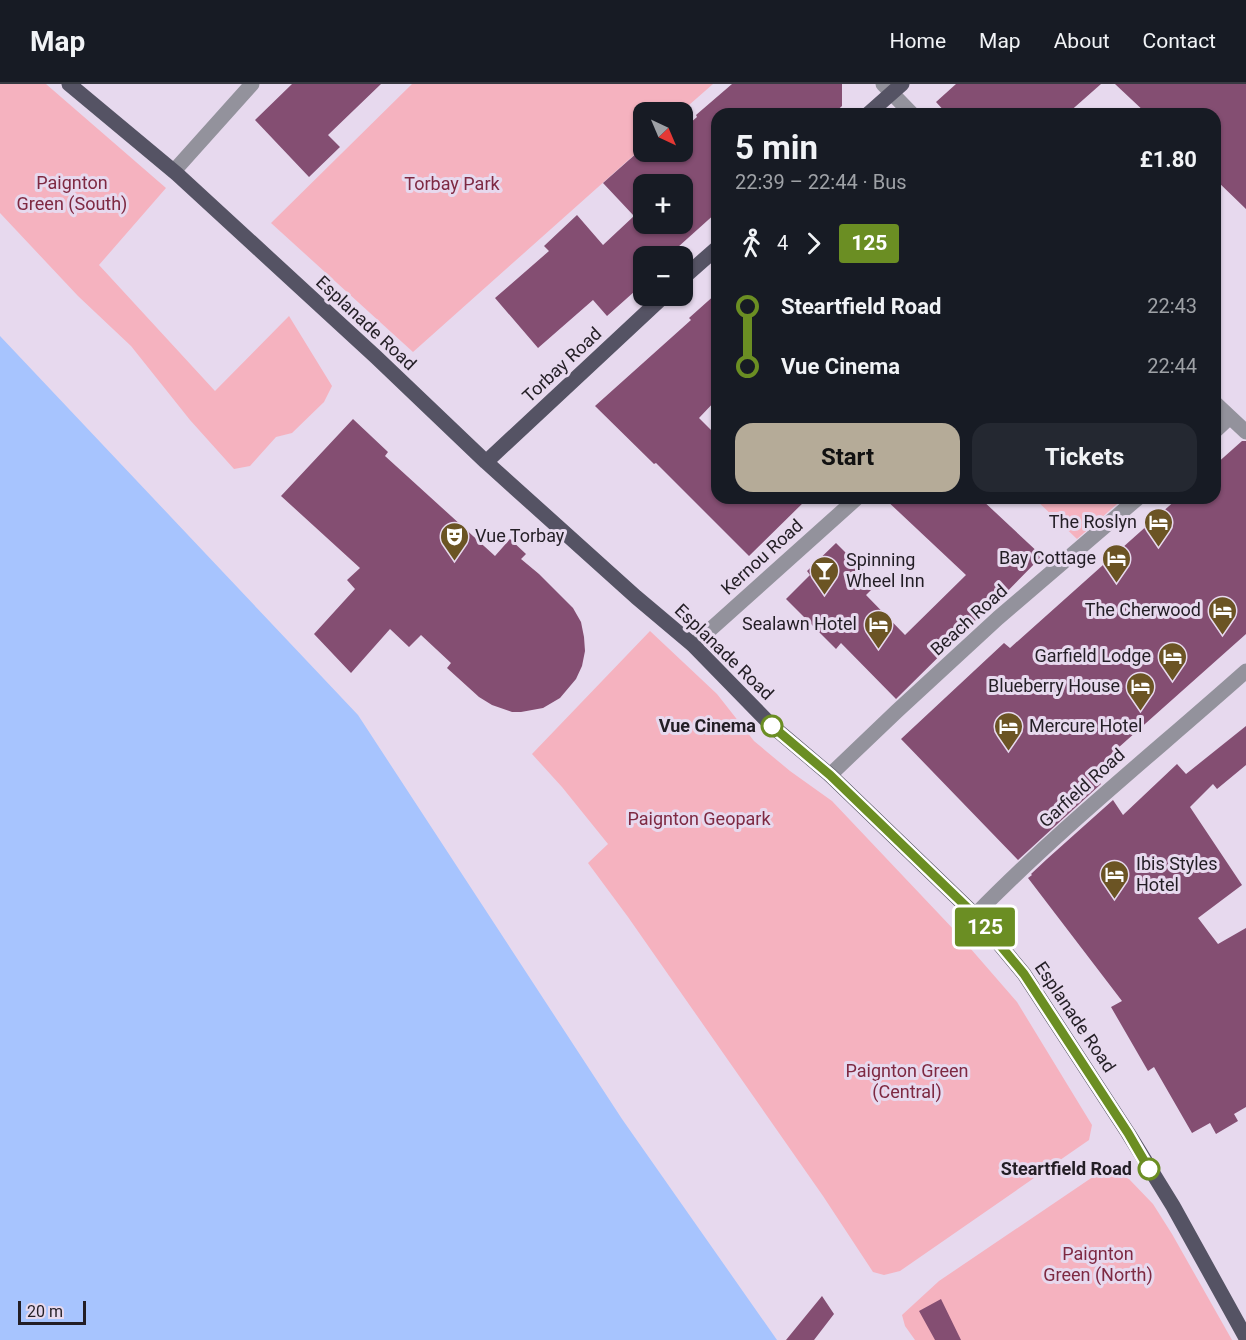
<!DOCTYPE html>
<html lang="en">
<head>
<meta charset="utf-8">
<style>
  body { margin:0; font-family:Roboto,sans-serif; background:#242831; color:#f1f3f6; height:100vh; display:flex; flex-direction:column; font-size:22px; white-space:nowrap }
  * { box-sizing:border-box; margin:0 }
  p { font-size:20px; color:#9ea1a6 }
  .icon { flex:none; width:33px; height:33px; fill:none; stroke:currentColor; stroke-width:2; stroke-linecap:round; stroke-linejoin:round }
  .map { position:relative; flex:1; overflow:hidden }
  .panel { position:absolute; left:711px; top:24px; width:510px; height:396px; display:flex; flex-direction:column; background:#171b24; border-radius:18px; box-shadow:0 2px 4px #0004 }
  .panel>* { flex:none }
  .badge { padding:0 12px; border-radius:4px; font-size:21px; line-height:39px }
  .needle { width:39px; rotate:136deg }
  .controls { position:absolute; left:633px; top:18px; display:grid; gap:12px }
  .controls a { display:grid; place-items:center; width:60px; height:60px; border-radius:12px; background:#171b24; box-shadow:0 2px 4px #0004; font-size:30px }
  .scale { position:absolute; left:18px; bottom:15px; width:68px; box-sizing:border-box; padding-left:6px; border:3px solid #231e25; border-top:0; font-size:16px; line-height:21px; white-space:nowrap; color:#231e25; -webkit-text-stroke:4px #e7d9ee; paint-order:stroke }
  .map>.badge { position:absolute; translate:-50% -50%; box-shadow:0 0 0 3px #fff }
  .legs { display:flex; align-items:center; gap:9px; height:66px; padding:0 24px; font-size:20px }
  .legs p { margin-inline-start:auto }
  .head { display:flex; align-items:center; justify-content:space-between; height:102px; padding:0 24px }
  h1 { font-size:33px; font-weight:700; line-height:45px }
  .action { display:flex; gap:12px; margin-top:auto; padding:12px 24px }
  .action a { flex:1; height:69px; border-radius:18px; background:#b5ab98; color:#111; font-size:24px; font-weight:700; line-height:69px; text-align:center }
  .action a+a { background:#242831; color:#f1f3f6 }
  ul { padding:0 24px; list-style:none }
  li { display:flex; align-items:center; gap:21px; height:60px; font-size:22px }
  li i { display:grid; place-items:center; width:9px; height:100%; margin:0 8px; background:currentColor }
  li i::after { content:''; width:15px; height:15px; margin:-8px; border:4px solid; border-radius:50%; background:#171b24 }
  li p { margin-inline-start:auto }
  li:first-child i { background:linear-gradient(#0000 50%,currentColor 0) }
  li:last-child i { background:linear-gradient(currentColor 50%,#0000 0) }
  header { display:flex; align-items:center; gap:36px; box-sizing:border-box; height:84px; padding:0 30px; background:#171b24; border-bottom:2px solid #363941 }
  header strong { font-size:28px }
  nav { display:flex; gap:33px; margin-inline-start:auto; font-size:21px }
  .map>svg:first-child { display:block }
  .green { fill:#f5b2bf }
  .water { fill:#a7c4fe }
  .building { fill:#844e72; fill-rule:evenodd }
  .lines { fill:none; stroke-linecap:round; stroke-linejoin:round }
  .minor { stroke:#93929c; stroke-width:15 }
  .major { stroke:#555364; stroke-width:15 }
  .line-1-casing { stroke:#fff; stroke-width:14 }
  .line-1 { stroke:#6b8e23; stroke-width:9 }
  .stop-1-dot { fill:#fff; stroke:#6b8e23; stroke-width:3 }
  .labels { text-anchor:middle; stroke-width:6; stroke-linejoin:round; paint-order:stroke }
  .park-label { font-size:18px; fill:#7e2942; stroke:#e7d9ee }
  .street-label { font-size:18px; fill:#231e25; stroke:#e7d9ee }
  .poi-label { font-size:18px; fill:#231e25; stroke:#e7d9ee; text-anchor:end }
  .stop-label { font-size:18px; font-weight:bold; fill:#231e25; stroke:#e7d9ee; text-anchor:end }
</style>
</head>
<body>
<header>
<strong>Map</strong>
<nav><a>Home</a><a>Map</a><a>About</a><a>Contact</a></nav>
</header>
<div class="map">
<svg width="1246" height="1256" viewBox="0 0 1246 1256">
  <rect width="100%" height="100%" fill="#e7d9ee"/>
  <!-- green -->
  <path class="green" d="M0 0H46L166 104 99 181 215 307 289 232 332 302 324 318 292 349 276 353 250 382 234 385 190 336 131 262 78 212 0 129Z
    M412 0H713L681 28H644L643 63 413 268 271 139Z
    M1034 414H1124L1077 455Z
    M650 547 717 610 754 657 790 687 832 717 957 849 1017 918 1092 1041 1089 1056 900 1187 884 1191 873 1188 823 1112 628 833 588 779 608 760 562 703 532 670Z
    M1106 1084 1129 1095 1153 1120 1172 1150 1232 1256H915L905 1242 902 1231 939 1197Z"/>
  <!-- water -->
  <path class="water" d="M0 252 358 631 622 1035 777 1256H0Z"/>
  <!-- building -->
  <path class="building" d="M292 0H381L328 51 340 63 309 93 255 36Z
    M732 0H842V22L833 30H717V128L668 172H644V199L607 232 593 216 538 264 495 214 549 167 544 162 577 131 603 161 634 132 603 99 638 68H682V46L697 33 696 31ZM644 100H682V140H644Z
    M956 0H1101L1067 30H947L936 18Z
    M1115 0H1246V125L1215 95V30H1147Z
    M717 209V315L699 334 717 352V414H808L749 472 656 379 654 380 595 322 691 236 689 234Z
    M353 335 388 368 385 372 495 472 510 455 526 470 521 475 539 490 573 524 581 538 584 553 585 567 582 582 576 595 560 614 543 624 521 628H512L492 621 479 613 447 584 451 579 421 551 409 563 390 545 351 589 314 550 355 505 347 496 360 484 281 412Z
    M1242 357H1246V550L1109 672 1115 678 1097 695 1101 700 1018 776 901 655 1004 559 1010 564 1178 414H1215V381Z
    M884 414H980L1042 472 996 519 995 517 896 615 841 559 836 565 786 515 810 491 807 487 836 459 877 500 866 511 905 551 966 491Z
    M1246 642V681L1217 705 1213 700 1190 723 1242 801 1198 834 1218 860 1246 844V1023L1234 1030 1238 1037 1216 1050 1210 1039 1192 1049 1154 983 1148 987 1111 923 1122 917 1028 794 1032 791 1031 790 1047 775 1113 716 1123 731 1177 680 1186 690Z
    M822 1212 834 1230 814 1256H786Z
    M941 1215 961 1256H935L919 1227Z"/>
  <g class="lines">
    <!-- minor -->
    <path class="minor" d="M883 0 912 30
      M174 87 252 0
      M1215 319 1246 348
      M1215 347 1230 333
      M693 561 857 414
      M830 691 897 627 998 534 1138 414
      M975 831C1060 744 1155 668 1246 587"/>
    <!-- major -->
    <path class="major" d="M69 0 177 90 376 273 486 378 636 513 693 561 771 641 830 691 975 831 1024 890 1128 1049 1173 1122 1246 1254
      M868 30 902 0
      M682 195 717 164
      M486 378 664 212"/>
  </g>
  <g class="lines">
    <defs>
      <path id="line-1" d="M772 642 830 691 975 831 1024 890 1128 1049 1149 1085"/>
    </defs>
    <!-- line-1 casing -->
    <use href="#line-1" class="line-1-casing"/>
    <!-- line-1 -->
    <use href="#line-1" class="line-1"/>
  </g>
  <!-- icons -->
  <defs>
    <symbol id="hotel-pin" viewBox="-11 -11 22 30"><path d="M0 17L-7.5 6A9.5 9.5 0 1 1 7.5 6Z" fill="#6b5424" stroke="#e7d9ee"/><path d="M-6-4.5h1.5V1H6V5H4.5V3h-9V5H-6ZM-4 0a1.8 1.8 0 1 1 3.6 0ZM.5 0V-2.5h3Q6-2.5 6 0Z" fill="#fff"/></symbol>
    <symbol id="theatre-pin" viewBox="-11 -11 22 30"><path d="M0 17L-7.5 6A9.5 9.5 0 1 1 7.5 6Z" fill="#6b5424" stroke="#e7d9ee"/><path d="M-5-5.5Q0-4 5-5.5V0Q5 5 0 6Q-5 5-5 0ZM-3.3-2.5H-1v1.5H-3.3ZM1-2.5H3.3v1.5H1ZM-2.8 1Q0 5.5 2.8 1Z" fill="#fff"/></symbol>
    <symbol id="bar-pin" viewBox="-11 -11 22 30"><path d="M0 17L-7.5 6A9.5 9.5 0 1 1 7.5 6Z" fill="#6b5424" stroke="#e7d9ee"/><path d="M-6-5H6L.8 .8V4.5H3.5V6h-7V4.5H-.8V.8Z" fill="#fff"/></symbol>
  </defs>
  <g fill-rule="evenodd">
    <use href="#hotel-pin" x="1142" y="422" width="33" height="45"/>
    <use href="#theatre-pin" x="438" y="436" width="33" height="45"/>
    <use href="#hotel-pin" x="1100" y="458" width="33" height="45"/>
    <use href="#bar-pin" x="808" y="470" width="33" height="45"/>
    <use href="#hotel-pin" x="1206" y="510" width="33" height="45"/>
    <use href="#hotel-pin" x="862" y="524" width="33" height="45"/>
    <use href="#hotel-pin" x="1156" y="556" width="33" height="45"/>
    <use href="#hotel-pin" x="1124" y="586" width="33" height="45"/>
    <use href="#hotel-pin" x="992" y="626" width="33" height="45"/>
    <use href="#hotel-pin" x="1098" y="774" width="33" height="45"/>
  </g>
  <!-- markers -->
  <g class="stop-1-dot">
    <circle cx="772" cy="642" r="10"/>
    <circle cx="1149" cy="1085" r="10"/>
  </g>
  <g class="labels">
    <!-- park labels -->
    <g class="park-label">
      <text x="72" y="105">Paignton<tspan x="72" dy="21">Green (South)</tspan></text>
      <text x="452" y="106">Torbay Park</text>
      <text x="699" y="741">Paignton Geopark</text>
      <text x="907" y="993">Paignton Green<tspan x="907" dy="21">(Central)</tspan></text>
      <text x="1098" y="1176">Paignton<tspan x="1098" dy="21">Green (North)</tspan></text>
    </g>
    <!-- street labels -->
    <g class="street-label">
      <text transform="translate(366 239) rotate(43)" y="6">Esplanade Road</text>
      <text transform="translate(562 281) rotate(-43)" y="6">Torbay Road</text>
      <text transform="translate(762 473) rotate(-42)" y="6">Kernou Road</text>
      <text transform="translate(969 536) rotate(-42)" y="6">Beach Road</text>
      <text transform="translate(724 568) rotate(44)" y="6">Esplanade Road</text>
      <text transform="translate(1082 704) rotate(-42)" y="6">Garfield Road</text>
      <text transform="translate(1075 933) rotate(56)" y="6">Esplanade Road</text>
    </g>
    <!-- poi labels -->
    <g class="poi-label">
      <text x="1137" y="444">The Roslyn</text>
      <text x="475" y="458" text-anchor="start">Vue Torbay</text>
      <text x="1096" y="480">Bay Cottage</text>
      <text x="846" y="482" text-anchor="start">Spinning<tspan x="846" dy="21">Wheel Inn</tspan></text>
      <text x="1201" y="532">The Cherwood</text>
      <text x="857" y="546">Sealawn Hotel</text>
      <text x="1151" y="578">Garfield Lodge</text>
      <text x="1120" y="608">Blueberry House</text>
      <text x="1029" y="648" text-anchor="start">Mercure Hotel</text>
      <text x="1136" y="786" text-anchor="start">Ibis Styles<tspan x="1136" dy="21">Hotel</tspan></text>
    </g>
    <!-- stop labels -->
    <g class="stop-label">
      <text x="756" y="648">Vue Cinema</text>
      <text x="1132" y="1091">Steartfield Road</text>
    </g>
  </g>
</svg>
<div class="controls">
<a><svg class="needle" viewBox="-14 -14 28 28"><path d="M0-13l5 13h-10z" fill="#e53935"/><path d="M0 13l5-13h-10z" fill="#9ea1a6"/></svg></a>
<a>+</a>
<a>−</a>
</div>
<div class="scale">20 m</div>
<b class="badge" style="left:985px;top:843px;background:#6b8e23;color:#fff">125</b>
<section class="panel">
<div class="head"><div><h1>5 min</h1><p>22:39 – 22:44 · Bus</p></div><b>£1.80</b></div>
<div class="legs"><svg class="icon" aria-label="walk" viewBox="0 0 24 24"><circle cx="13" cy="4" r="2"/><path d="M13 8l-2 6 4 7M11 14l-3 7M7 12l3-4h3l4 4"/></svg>4<svg class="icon" aria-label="forward" viewBox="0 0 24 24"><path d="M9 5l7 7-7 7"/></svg><b class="badge" style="background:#6b8e23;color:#fff">125</b></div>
<ul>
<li><i style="color:#6b8e23"></i><b>Steartfield Road</b><p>22:43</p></li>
<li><i style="color:#6b8e23"></i><b>Vue Cinema</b><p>22:44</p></li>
</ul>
<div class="action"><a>Start</a><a>Tickets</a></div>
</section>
</div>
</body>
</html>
